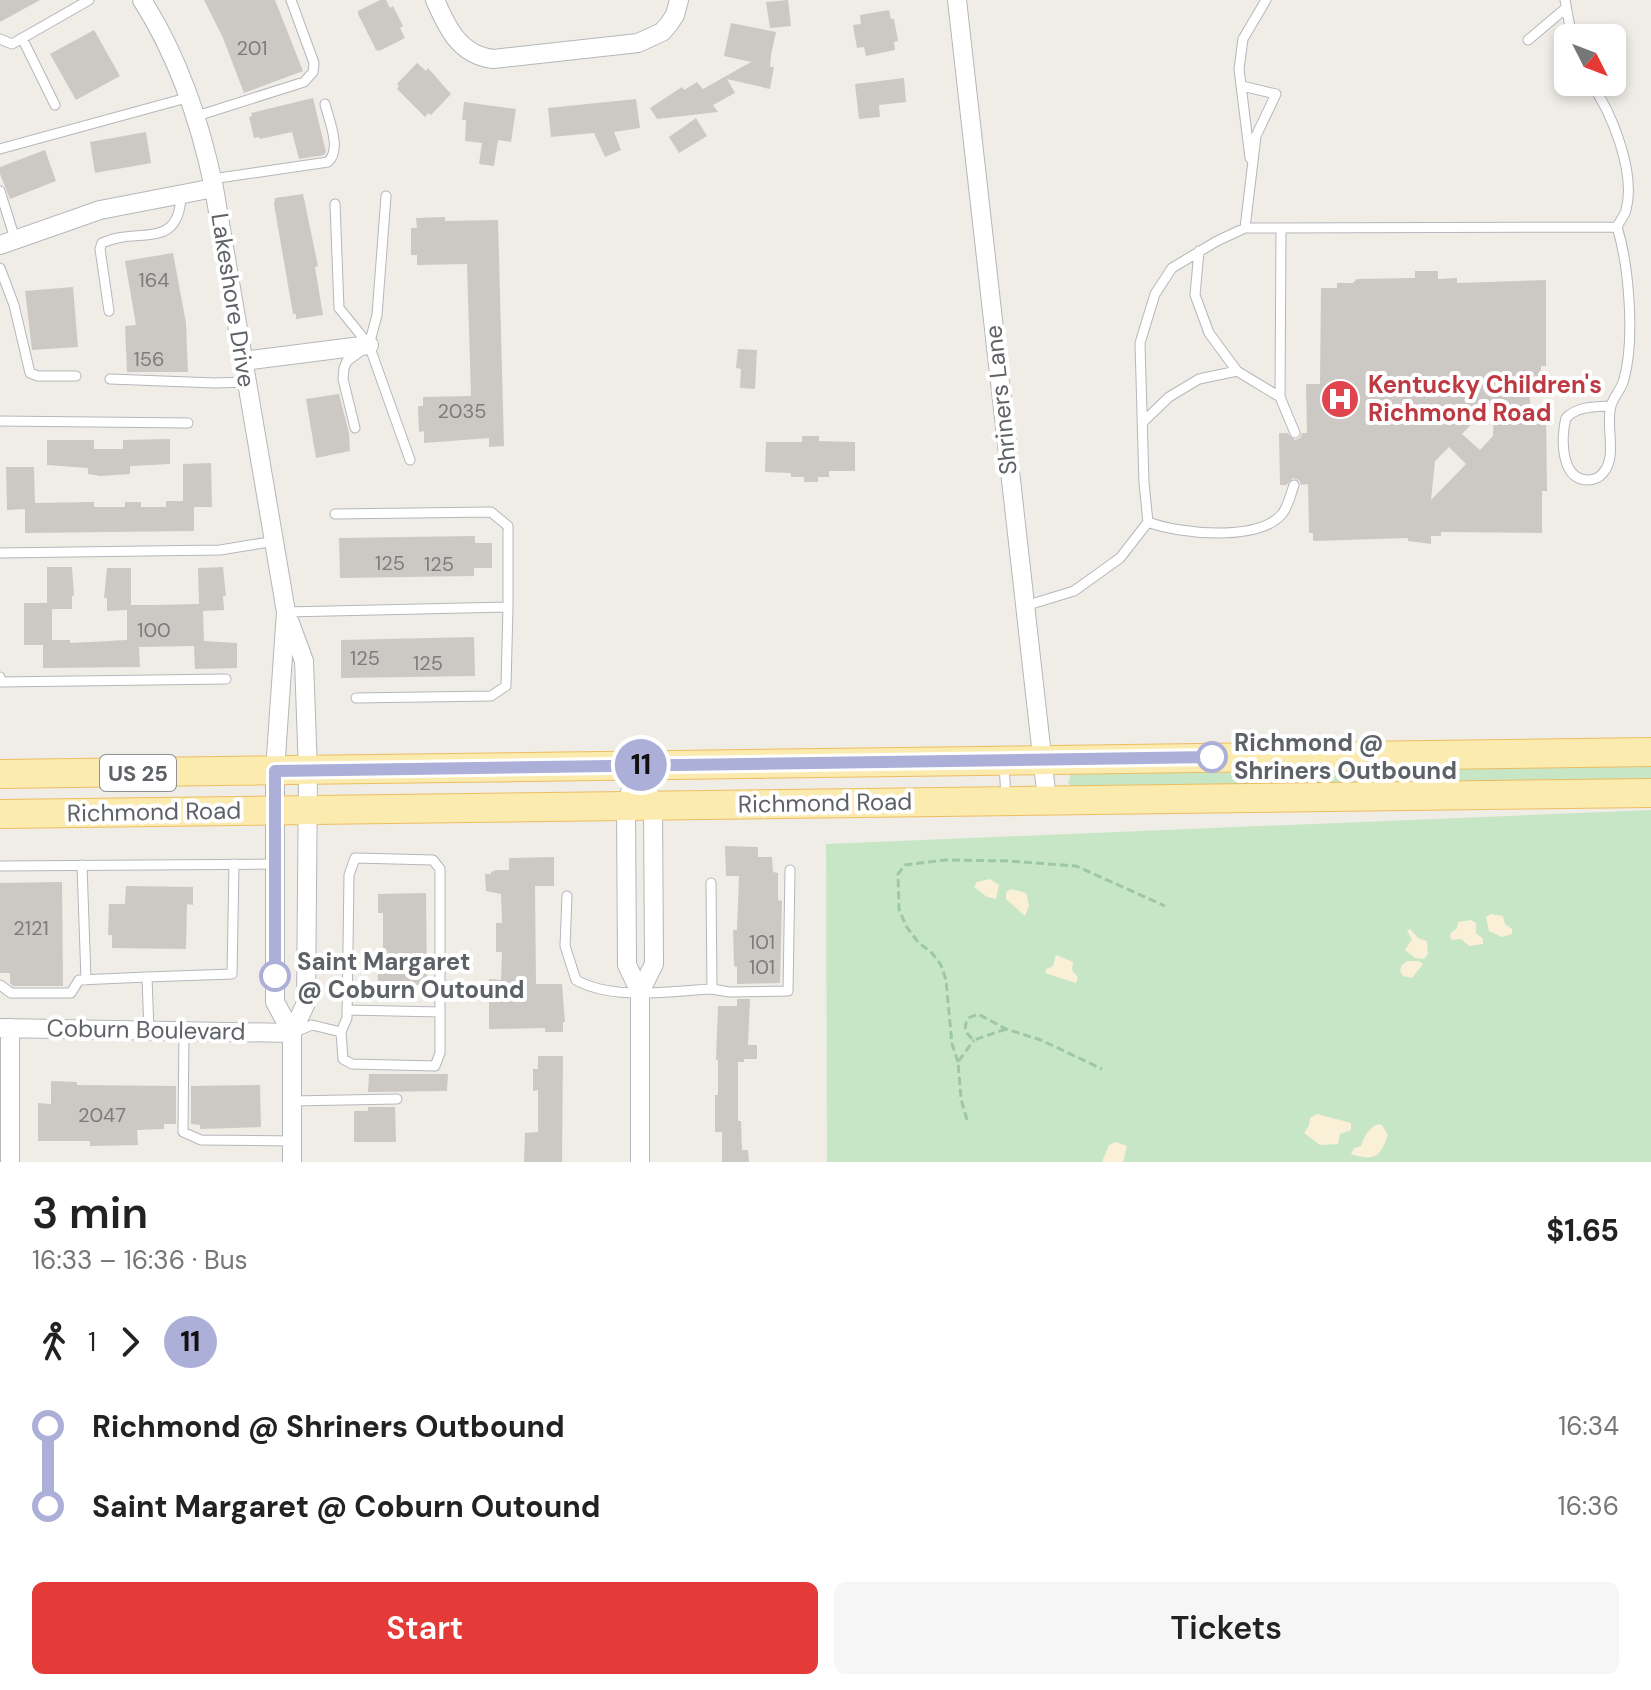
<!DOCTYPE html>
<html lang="en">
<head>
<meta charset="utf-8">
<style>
  body { margin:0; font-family:"DM Sans",sans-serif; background:#f6f6f6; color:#222; height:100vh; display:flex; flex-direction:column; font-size:30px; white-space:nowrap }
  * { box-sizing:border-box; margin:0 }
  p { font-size:26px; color:#767676 }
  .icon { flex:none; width:44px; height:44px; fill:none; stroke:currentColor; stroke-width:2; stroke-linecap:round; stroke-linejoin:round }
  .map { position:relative; height:1162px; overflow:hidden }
  .sheet { display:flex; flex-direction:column; background:#fff; flex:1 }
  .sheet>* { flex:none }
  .badge { padding:0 16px; border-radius:26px; font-size:28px; line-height:52px }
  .needle { width:52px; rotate:132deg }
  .fabs { position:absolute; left:1554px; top:24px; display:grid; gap:16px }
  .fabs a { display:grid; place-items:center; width:72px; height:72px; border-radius:12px; background:#fff; box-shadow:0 4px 12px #0003; font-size:40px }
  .map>.badge { position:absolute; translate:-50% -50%; box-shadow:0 0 0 4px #fff }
  .legs { display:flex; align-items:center; gap:12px; height:88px; padding:0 32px; font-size:26px }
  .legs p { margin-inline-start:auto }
  .summary { display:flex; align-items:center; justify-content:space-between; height:136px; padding:0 32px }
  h1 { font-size:44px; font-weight:600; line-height:60px }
  .cta { display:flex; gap:16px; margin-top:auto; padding:16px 32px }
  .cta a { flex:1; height:92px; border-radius:12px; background:#e43b39; color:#fff; font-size:32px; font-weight:600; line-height:92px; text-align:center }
  .cta a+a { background:#f6f6f6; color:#222 }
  ul { padding:0 32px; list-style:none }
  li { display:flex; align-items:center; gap:28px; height:80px; font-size:30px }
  li i { display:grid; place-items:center; width:12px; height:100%; margin:0 10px; background:currentColor }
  li i::after { content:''; width:20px; height:20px; margin:-10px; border:6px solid; border-radius:50%; background:#fff }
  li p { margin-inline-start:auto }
  li:first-child i { background:linear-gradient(#0000 50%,currentColor 0) }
  li:last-child i { background:linear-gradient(currentColor 50%,#0000 0) }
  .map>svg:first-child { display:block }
  .green { fill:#c7e6c5 }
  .sand { fill:#faf0d8 }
  .building { fill:#ccc8c4; fill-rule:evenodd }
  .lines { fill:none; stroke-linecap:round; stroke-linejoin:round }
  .lane-casing { stroke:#b4b7bb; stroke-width:11 }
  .street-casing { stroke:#b4b7bb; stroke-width:20 }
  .primary-casing { stroke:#edbd63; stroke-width:30 }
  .path { stroke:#9ec7a7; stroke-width:3; stroke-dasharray:8 4; stroke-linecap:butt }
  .lane { stroke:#fff; stroke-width:9 }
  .street { stroke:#fff; stroke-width:18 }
  .primary { stroke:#fcebaf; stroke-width:28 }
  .line-1-casing { stroke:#fff; stroke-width:18 }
  .line-1 { stroke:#acafd7; stroke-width:12 }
  .stop-1-dot { fill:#fff; stroke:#acafd7; stroke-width:4 }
  .labels { text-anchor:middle; stroke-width:8; stroke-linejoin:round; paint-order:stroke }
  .number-label { font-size:20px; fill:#7a7c7e }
  .shield { fill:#fff; stroke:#8e9195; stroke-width:2 }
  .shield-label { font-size:22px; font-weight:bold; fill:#5e6267 }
  .street-label { font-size:24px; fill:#5e6267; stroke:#fff }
  .health-label { font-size:24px; font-weight:bold; fill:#be3a42; stroke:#fff; text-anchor:start }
  .stop-label { font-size:24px; font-weight:bold; fill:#5e6267; stroke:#fff; text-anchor:start }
</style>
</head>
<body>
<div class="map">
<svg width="1651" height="1162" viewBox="0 0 1651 1162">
  <rect width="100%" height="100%" fill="#f0ede7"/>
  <!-- green -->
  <path class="green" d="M1651 761V781L1072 787 1068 783 1072 771Z
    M1651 810V1162H827L826 844Z"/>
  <!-- sand -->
  <path class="sand" d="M990 879 999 885 996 899 987 897 974 887 977 882Z
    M1011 889 1026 893 1029 906 1025 916 1006 899V892Z
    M1491 914 1503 916 1505 924 1512 929V934L1502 937 1489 931 1486 917Z
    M1471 920 1476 923V933L1483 939V944L1469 946 1461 939 1451 940 1450 934 1457 928 1458 922Z
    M1410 929 1418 938 1427 941 1428 954 1424 959 1415 958 1405 950 1412 939 1407 931Z
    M1056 955 1073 962 1072 970 1078 978 1076 983 1045 973 1046 969 1053 966Z
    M1407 961H1419L1423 964 1412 978 1403 976 1400 971 1402 965Z
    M1317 1114 1351 1123V1130L1340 1134 1338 1144 1320 1145 1304 1133 1309 1125 1310 1118Z
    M1378 1124 1382 1125 1388 1135C1381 1156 1375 1162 1351 1154L1354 1148 1361 1146C1364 1137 1368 1129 1378 1124Z
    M1116 1142 1127 1146 1123 1162H1102L1109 1145Z"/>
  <!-- building -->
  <path class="building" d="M0 0H40L0 22Z
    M204 0H275L303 71 244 93 223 38Z
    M380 0H386L390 8 393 6 403 26 400 28 405 38 379 51 376 50 358 14V11Z
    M788 0 791 26 770 28 766 2Z
    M889 10 891 19H894L898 41 894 42 895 50 866 56 864 47 857 48 853 25 861 24 860 15Z
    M731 23 776 32 771 55 770 67H774L770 89 727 79 735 93 713 105 718 112 657 119 650 108 682 87 684 90 697 82 703 89 751 62 724 56Z
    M94 30 120 76 76 100 50 54Z
    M417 63 426 71 428 68 451 94 431 115 428 113 425 117 397 89 399 86 397 84Z
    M904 78 906 102 879 105 880 117 859 119 855 84Z
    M313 98 326 152 324 155 299 159 292 132 260 139 259 137 254 138 249 117 252 116 251 113Z
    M636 99 640 128 614 132 621 150 605 157 594 133 551 137 548 108Z
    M464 102 516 109 511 142 498 140 494 166 479 164 482 143 465 141 466 120H462Z
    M696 118 707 136 679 153 669 137Z
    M146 132 151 163 95 173 90 142Z
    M45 150 56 181 10 199 0 174V167Z
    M303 194 318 266 315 267 323 315 296 319V314H293L274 204 275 198Z
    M445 217V221L498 220 504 446 489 447V438L424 443V431L419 432 418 406H423V397L471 396 467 264 417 265V255H411V228H417L416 218Z
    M173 253 186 323 188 372H127L125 326 136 325 125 261Z
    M1415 271H1438V279L1457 278V283L1546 280V366H1541V382H1530V409H1546L1547 491H1542V533L1441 532V536H1431V544L1408 541V538L1313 541V533H1309L1308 484 1301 485 1299 480 1293 478 1286 485H1280L1279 433H1287L1295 440 1300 438 1302 433H1307L1306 384H1320L1321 288H1337V283H1353L1357 279 1415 278ZM1494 401 1493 436 1480 450 1462 434ZM1449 447 1466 464 1431 500 1435 461Z
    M73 287 78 347 32 350 25 291Z
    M738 349 757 350 755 389 740 388 741 369 736 368Z
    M339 394 349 433 350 451 316 458 306 399Z
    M802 436H819V441L855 442V471H829V477H818V482H804V477H791V473L765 472 766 442H802Z
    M170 439V464L130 466V474L100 476 88 474V468L47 465V440H94V449H123V440Z
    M211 463 212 507H194V531L25 533V509L7 510 6 467H34L35 503 94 502V507H125V502H141V507H166V501H183V464Z
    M475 536V543H492V568H474V576L340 578 339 538Z
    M47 567H72L74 596H72V609H52V640H70V643L127 640V610L107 611V598H104L107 568H131V605H155L199 604 198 568 223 567 226 596H223L224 610 203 611 204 641 237 643V668L195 669 194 646 139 647 140 667 43 668V645H24V603H47Z
    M474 637 475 676 341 678V640Z
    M725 846 758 847V857H772L773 872 778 873V900L782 901 780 983 737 984V967L734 966 733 930H737L739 876H726Z
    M554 857V886H535L536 984H562L565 1022H563V1032H545V1028L489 1029V979L501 980 502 952H496V923H502L501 894 486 891 485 874H491V872L496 870H509V858Z
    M62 882 63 986H13L10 983V973H0V883Z
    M126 886 193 887V905L187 904 186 949 112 948V935H108L109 904H125Z
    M426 893 427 985H378L377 960H383V913H378V894Z
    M737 999H750L748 1045H757V1059H744V1062H738V1121H741L742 1150H748L749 1162H722V1132H715V1095H718V1060H716L718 1006H737Z
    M538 1056H563L562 1162H524L525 1133 538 1132V1090L533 1091V1069H538Z
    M369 1074H448L447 1091 368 1092Z
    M51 1081 77 1082V1085L176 1086V1124H164V1129L137 1130 138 1145 90 1146V1141H38V1103L51 1104Z
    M260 1085 261 1127 200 1129V1125L191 1124V1086Z
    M368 1107H395L396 1142H354V1111H368Z"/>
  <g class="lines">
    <defs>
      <path id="lane" d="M1565 0 1572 38
        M22 38 55 105
        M0 39 12 44 89 0
        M1528 40 1566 8
        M1242 86 1276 94 1256 136 1245 228
        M197 116 304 82 313 72 314 63 291 0
        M0 149 190 97
        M1250 158 1239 69 1243 39 1266 0
        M212 179 328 162C342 149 329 121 325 104
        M0 191 15 239
        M335 204 339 308 369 345 410 460
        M1199 251 1195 295 1209 333 1237 371 1280 397 1295 433
        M0 268 14 305 30 373 38 376H76
        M109 311 100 249 102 243C137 226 180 252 181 194
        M110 379 215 383 247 382
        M1280 397 1281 230
        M1611 406C1594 407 1578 406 1566 418 1561 436 1560 479 1587 480 1594 480 1599 478 1603 473 1618 456 1605 427 1611 406 1613 397 1622 389 1624 379 1635 340 1629 265 1617 227
        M0 421 188 423
        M1142 423 1169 397 1199 379 1237 371
        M355 428 343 379 344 368 347 361 369 345 377 315 386 196
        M335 514 491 512 508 526V607
        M1148 522C1179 534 1258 542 1282 514 1288 507 1291 493 1294 485
        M0 553 220 550 275 541
        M1025 606 1074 591 1120 558 1148 522 1144 483 1140 343 1155 294 1172 268 1217 241 1245 228 1617 227C1619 222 1625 215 1626 210 1636 173 1612 112 1590 82
        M286 612 508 607 506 686 491 696 356 698
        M0 677V682L226 679
        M1004 764 1006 797
        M82 865 86 980
        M0 866 275 864
        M567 896 565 946 576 980C614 1001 670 991 712 989L711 883
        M147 977 232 974 234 864
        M0 985 11 993H71L79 980 147 977 149 1031
        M712 989 729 992 788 991 790 870
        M347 1010 440 1012
        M184 1031 183 1132 201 1140 292 1141
        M295 1032 312 1025 341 1032 343 1059 352 1064 435 1066 440 1053V869L433 860 355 858 349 875 347 1018 341 1032
        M292 1101 397 1099"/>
      <path id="street" d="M142 0C179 58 200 121 214 188L286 612 275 771V1002L292 1033
        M435 0C447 27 459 55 493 59L638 43 662 32 669 24 675 15 679 0
        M957 0 1047 800
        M0 245 100 210 214 188
        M243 361 369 345
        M290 623 304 661 308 771 306 1003 292 1033V1162
        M638 765 626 806 627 965 640 992V1162
        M638 765 653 805 654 964 640 992
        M0 1028 292 1033
        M10 1028V1162"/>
      <path id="primary" d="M0 774 1651 752
        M0 814 1651 793"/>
    </defs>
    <!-- lane casing -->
    <use href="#lane" class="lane-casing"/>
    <!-- street casing -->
    <use href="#street" class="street-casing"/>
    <!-- primary casing -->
    <use href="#primary" class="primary-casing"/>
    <!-- path -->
    <path class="path" d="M1006 1029 974 1040C965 1033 963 1028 968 1018L978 1014 1006 1029 1041 1040 1102 1069
      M958 1062 952 1044 946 980 941 965 932 953 918 942 906 926 899 909 898 874 905 865 945 860 1009 861 1076 866 1165 906
      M967 1120 961 1099 958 1062 974 1040"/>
    <!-- lane -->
    <use href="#lane" class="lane"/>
    <!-- street -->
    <use href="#street" class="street"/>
    <!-- primary -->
    <use href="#primary" class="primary"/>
  </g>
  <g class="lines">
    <defs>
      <path id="line-1" d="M275 976V771L1212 757"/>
    </defs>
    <!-- line-1 casing -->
    <use href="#line-1" class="line-1-casing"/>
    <!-- line-1 -->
    <use href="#line-1" class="line-1"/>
  </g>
  <!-- icons -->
  <defs>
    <symbol id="hospital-disc" viewBox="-11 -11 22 22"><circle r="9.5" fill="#e0444e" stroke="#fff"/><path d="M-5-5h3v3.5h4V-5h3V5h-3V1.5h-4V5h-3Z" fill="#fff"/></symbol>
  </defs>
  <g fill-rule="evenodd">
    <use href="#hospital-disc" x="1318" y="377" width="44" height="44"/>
  </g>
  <!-- markers -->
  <g class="stop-1-dot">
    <circle cx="1212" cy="757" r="14"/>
    <circle cx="275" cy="976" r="14"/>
  </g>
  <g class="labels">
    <!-- number labels -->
    <g class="number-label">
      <text x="252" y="55">201</text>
      <text x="154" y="287">164</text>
      <text x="149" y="366">156</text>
      <text x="462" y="418">2035</text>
      <text x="390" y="570">125</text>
      <text x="439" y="571">125</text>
      <text x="154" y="637">100</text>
      <text x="365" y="665">125</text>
      <text x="428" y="670">125</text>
      <text x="31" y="935">2121</text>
      <text x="762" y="949">101</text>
      <text x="762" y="974">101</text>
      <text x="102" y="1122">2047</text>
    </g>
    <!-- shield labels -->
    <rect class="shield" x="100" y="755" width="76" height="36" rx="6"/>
    <g class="shield-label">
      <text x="138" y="781">US 25</text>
    </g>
    <!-- street labels -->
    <g class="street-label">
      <text transform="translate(233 300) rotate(81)" y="8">Lakeshore Drive</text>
      <text transform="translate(1001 400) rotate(-96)" y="8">Shriners Lane</text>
      <text transform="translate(825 803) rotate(-1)" y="8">Richmond Road</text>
      <text transform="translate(154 812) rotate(-1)" y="8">Richmond Road</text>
      <text transform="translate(146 1030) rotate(1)" y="8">Coburn Boulevard</text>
    </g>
    <!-- health labels -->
    <g class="health-label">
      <text x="1368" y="393">Kentucky Children's<tspan x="1368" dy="28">Richmond Road</tspan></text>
    </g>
    <!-- stop labels -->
    <g class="stop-label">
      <text x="1234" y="751">Richmond @<tspan x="1234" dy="28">Shriners Outbound</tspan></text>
      <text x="297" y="970">Saint Margaret<tspan x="297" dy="28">@ Coburn Outound</tspan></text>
    </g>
  </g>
</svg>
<div class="fabs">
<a><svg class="needle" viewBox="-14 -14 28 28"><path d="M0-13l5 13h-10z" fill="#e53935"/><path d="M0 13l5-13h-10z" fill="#767676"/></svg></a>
</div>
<b class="badge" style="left:641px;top:765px;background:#acafd7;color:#111">11</b>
</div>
<section class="sheet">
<div class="summary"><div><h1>3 min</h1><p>16:33 – 16:36 · Bus</p></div><b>$1.65</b></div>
<div class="legs"><svg class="icon" aria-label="walk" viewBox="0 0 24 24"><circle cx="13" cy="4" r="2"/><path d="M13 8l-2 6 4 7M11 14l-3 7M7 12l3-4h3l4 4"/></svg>1<svg class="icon" aria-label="forward" viewBox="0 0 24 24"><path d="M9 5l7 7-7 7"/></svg><b class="badge" style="background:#acafd7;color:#111">11</b></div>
<ul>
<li><i style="color:#acafd7"></i><b>Richmond @ Shriners Outbound</b><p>16:34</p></li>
<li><i style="color:#acafd7"></i><b>Saint Margaret @ Coburn Outound</b><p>16:36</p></li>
</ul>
<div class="cta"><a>Start</a><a>Tickets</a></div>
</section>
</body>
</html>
